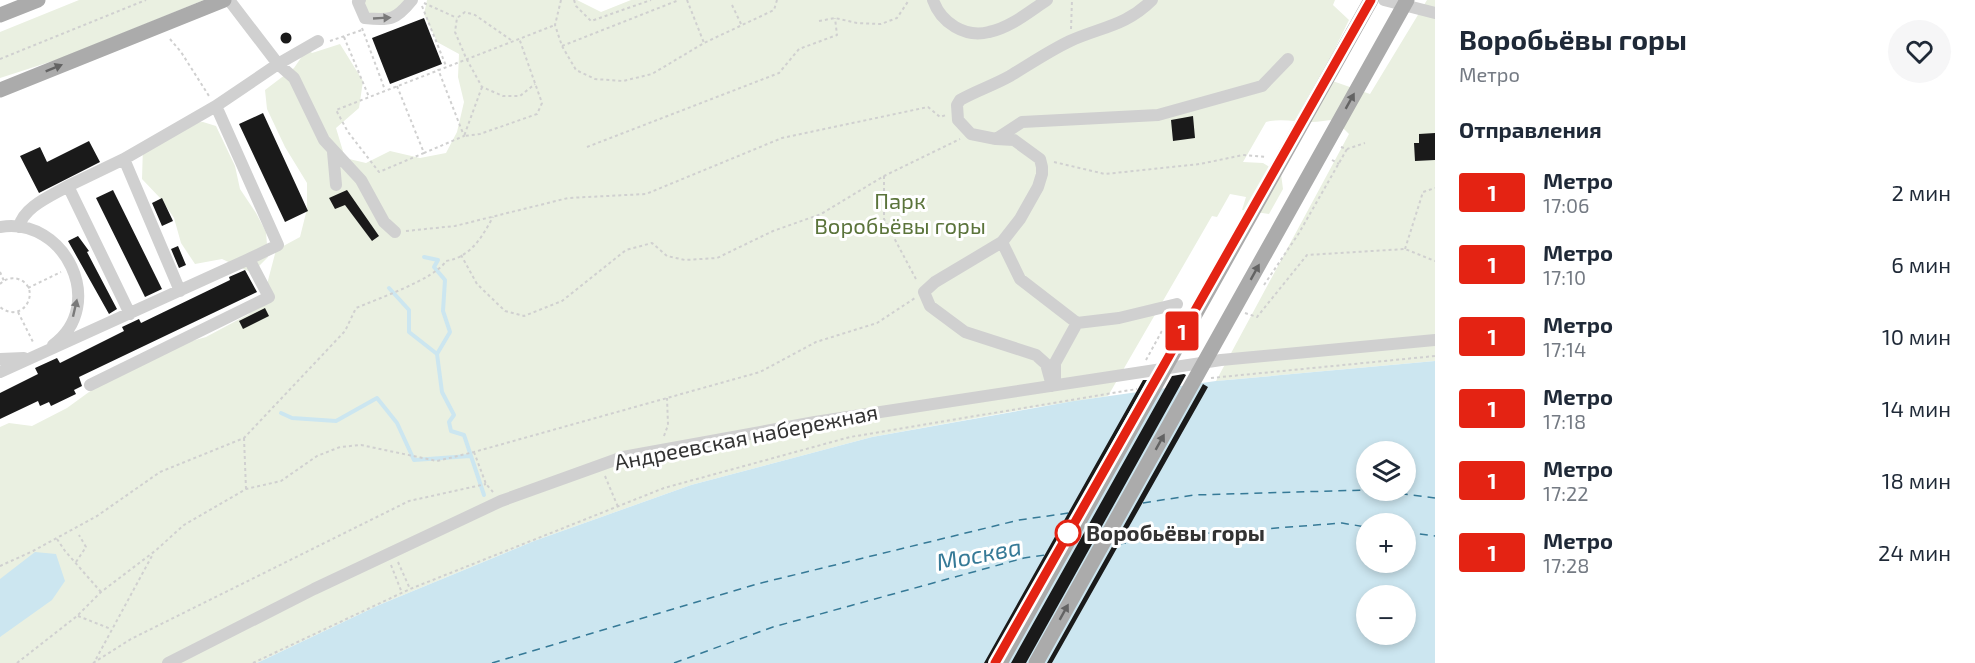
<!DOCTYPE html>
<html lang="ru">
<head>
<meta charset="utf-8">
<style>
  body { margin:0; font-family:"Exo 2",sans-serif; background:#f6f6f7; color:#1f2937; height:100vh; display:flex; flex-direction:column; font-size:22px; white-space:nowrap }
  * { box-sizing:border-box; margin:0 }
  p { font-size:20px; color:#747a83 }
  .icon { flex:none; width:33px; height:33px; fill:none; stroke:currentColor; stroke-width:2; stroke-linecap:round; stroke-linejoin:round }
  .map { position:relative; flex:1; overflow:hidden }
  .side { display:flex; flex-direction:column; background:#fff; width:540px }
  .side>* { flex:none }
  .badge { padding:0 12px; border-radius:4px; font-size:21px; line-height:39px }
  .buttons { position:absolute; left:1356px; top:441px; display:grid; gap:12px }
  .buttons a { display:grid; place-items:center; width:60px; height:60px; border-radius:50%; background:#fff; box-shadow:0 3px 9px #0003; font-size:30px }
  .map>.badge { position:absolute; translate:-50% -50%; box-shadow:0 0 0 3px #fff }
  h2 { padding:0 24px; font-size:22px; line-height:54px }
  .round { display:grid; place-items:center; flex:none; width:63px; height:63px; border-radius:32px; background:#f6f6f7 }
  .summary { display:flex; align-items:center; justify-content:space-between; height:102px; padding:0 24px }
  h1 { font-size:28px; font-weight:700; line-height:45px }
  ul { padding:0; list-style:none }
  li { display:flex; align-items:center; gap:18px; height:72px; padding:0 24px }
  li div { flex:1 }
  li b { display:block; font-size:22px }
  li em { font-style:normal }
  li .badge { min-width:66px; font-weight:700; text-align:center }
  main { display:flex; flex:1; min-height:0 }
  .map>svg:first-child { display:block }
  .green { fill:#eaf0e1 }
  .water { fill:#cce6f0; fill-rule:evenodd }
  .lines { fill:none; stroke-linecap:round; stroke-linejoin:round }
  .stream { stroke:#cce6f0; stroke-width:4 }
  .ferry { stroke:#367a97; stroke-width:1.5; stroke-dasharray:8 6; stroke-linecap:butt }
  .building { fill:#1a1a1a }
  .path { stroke:#d0d0d0; stroke-width:2; stroke-dasharray:3 3; stroke-linecap:butt }
  .minor { stroke:#d0d0d0; stroke-width:12 }
  .major { stroke:#ababab; stroke-width:15 }
  .oneway { fill:#7a7a7a }
  .oneway2 { fill:#636363 }
  .line-casing { stroke:#fff; stroke-width:14 }
  .line { stroke:#e42313; stroke-width:9 }
  .stop-dot { fill:#fff; stroke:#e42313; stroke-width:3 }
  .labels { text-anchor:middle; stroke-width:6; stroke-linejoin:round; paint-order:stroke }
  .park-label { font-size:22px; fill:#5b743b; stroke:#fff }
  .street-label { font-size:22px; fill:#333; stroke:#fff }
  .stop-label { font-size:22px; font-weight:bold; fill:#333; stroke:#fff; text-anchor:start }
  .water-label { font-size:24px; font-style:italic; fill:#367a97; stroke:#fff }
</style>
</head>
<body>
<main>
<div class="map">
<svg width="1435" height="663" viewBox="0 0 1435 663">
  <rect width="100%" height="100%" fill="#fff"/>
  <!-- green -->
  <path class="green" d="M79 0H204L59 59 0 78V32Z
    M365 0H407L392 15 373 16 364 8Z
    M427 0H577L601 12 631 0H1335L1333 5 1349 20 1321 77 1370 94 1427 0H1435V361L1216 381 1349 134 1335 120C1327 120 1319 122 1311 122 1295 122 1281 118 1266 122L1243 162 1263 163 1281 174 1283 189 1269 214 1242 210 1246 197 1230 194 1217 217 1212 216 1108 396 1032 408 872 437 691 485 534 541 379 605 257 663H0V427L9 423 32 426 67 408 100 384 167 348 206 337 249 314 265 292 276 250 300 237 307 209V183L285 147 267 109 265 90 294 68 307 49 312 53 340 44 363 81 359 108 336 128 345 158 366 163 390 151 420 158 446 153 457 132 464 102 458 77 459 54 437 42 424 14Z
    M203 122 216 126 235 166 240 189 256 213 266 232 268 257 252 273 222 259 195 264 181 243 174 218 161 199 142 179 143 146 175 124Z"/>
  <!-- water -->
  <path class="water" d="M1435 361V663H257L379 605 534 541 691 485 872 437 1074 401 1216 381ZM1366 452H1406V490H1366ZM1366 524H1406V562H1366ZM1366 596H1406V634H1366Z
    M35 552 56 554 65 581 52 600 0 637V579Z"/>
  <g class="lines">
    <!-- stream -->
    <path class="stream" d="M424 257 438 260 434 267 445 280 443 311 450 332 437 354
      M389 288 409 310V332L437 354 442 392 454 415 449 422 451 431 464 435 484 495
      M281 413 292 418 336 421 377 398 397 423 414 460 470 456"/>
    <!-- ferry -->
    <path class="ferry" d="M1372 490 1435 498
      M1143 503 1194 495 1366 490
      M1406 532 1435 536
      M1118 544 1184 535 1342 523 1366 527
      M492 663 757 584 1019 520 1076 512
      M674 663 773 627 1024 558 1045 555"/>
  </g>
  <!-- building -->
  <path class="building" d="M424 18 442 64 390 84 372 38Z
    M280.5 38a5.5 5.5 0 1 1 11 0a5.5 5.5 0 1 1-11 0Z
    M263 113 308 211 285 222 239 124Z
    M1193 116 1195 138 1173 141 1171 120Z
    M1435 133V160L1415 161 1414 143H1419V134Z
    M89 141 100 162 39 193 20 156 40 147 47 162Z
    M113 190 162 289 145 297 96 198Z
    M347 190 379 236 372 241 345 205 335 209 329 198Z
    M162 198 173 221 162 226 152 203Z
    M78 236 89 251 87 252 117 309 109 314 68 241Z
    M178 246 186 265 179 268 171 249Z
    M245 270 257 292 79 377 82 386 74 390 76 394 51 406 49 402 40 406 38 401 0 419V393L38 374 35 368 57 358 60 363 124 331 122 327 139 319 141 323 230 280 229 277Z
    M265 308 269 316 243 329 239 321Z
    M1184 374 1186 375 1026 663H1011L1172 376Z
    M1143 380H1147L990 663H984Z
    M1203 384 1208 387 1052 663H1047Z"/>
  <g class="lines">
    <!-- path -->
    <path class="path" d="M561 0 555 25 562 46 576 70 595 79 623 81 652 74 704 43 774 10 777 0
      M574 0 576 6 591 21 651 0
      M687 0 704 43
      M424 3 457 18
      M732 5 742 26
      M422 6 446 66
      M819 21 835 18 857 23 881 24 897 18 909 0
      M362 28 385 90
      M1071 29 1072 0
      M344 37 369 97
      M170 39 181 52 209 96
      M511 40 475 15 465 12 457 18 455 32 466 58 482 87 503 96H520L535 84
      M330 41 362 30
      M562 46 679 0
      M0 59 146 0
      M397 86 424 153 464 136 438 69
      M482 87 464 136 480 134 537 114 542 103 519 38
      M587 147 779 73 799 49 837 35 835 18
      M1341 147 1347 149 1365 143
      M424 153 379 172 348 132 336 110 555 25
      M1332 160 1339 164
      M1054 162 1105 174 1200 164 1243 155 1267 157
      M884 176V219L917 281
      M406 231 455 226 568 198 646 194 782 138 928 107 940 117 946 115
      M1405 249 1423 192 1435 188
      M461 255 477 284 505 311 524 316 562 301 626 250 652 243 667 256 685 260 717 258 773 231 821 214 884 176 960 139
      M0 272 4 281
      M0 284C5 279 11 277 18 279 43 287 24 326 0 307
      M1264 285 1299 233 1347 149
      M28 288 61 272
      M18 312 34 344
      M1245 313 1257 317 1307 255 1405 249 1435 261
      M1146 360 1163 329 1173 327
      M1211 378 1435 356
      M664 436 668 425 667 398
      M244 438 246 489
      M474 452 486 484 493 492
      M605 476 618 507
      M57 539 65 551 101 592
      M76 562 86 547 79 535
      M398 562 410 589
      M391 565 402 593
      M0 566 33 551 97 516 160 472 244 438 345 331 356 308C377 299 435 279 446 261 471 257 482 237 493 217
      M78 616 111 629
      M96 659 153 554
      M17 663 77 616 101 592 155 551 184 525 246 489 281 481 317 456 340 447 361 445 437 461 474 452 760 372 816 342 877 323 915 298
      M93 663 131 639 409 501 486 484
      M253 663 410 589 664 488 850 437 1137 389"/>
    <!-- minor -->
    <path class="minor" d="M229 0 278 64 294 78 324 140 361 180 384 222 395 232
      M360 0 358 2 365 18C390 21 396 20 412 0
      M933 0C941 23 965 38 989 32 1010 28 1030 11 1047 0
      M1384 0 1435 13
      M216 106 278 245 249 259
      M996 139 1022 122 1158 115 1262 86 1288 59
      M333 152 336 185
      M124 159 216 106 278 64 318 41
      M68 186 124 159 180 291
      M0 227C65 216 108 305 53 345
      M19 227C23 207 51 196 68 186L130 314
      M1002 242 1020 279 1077 323
      M0 359 24 358
      M0 372 249 259 269 297 90 385
      M1055 382V363L1077 323 1119 318 1177 304
      M1052 386 1046 364 1036 355 965 332 930 306 924 292 935 282 1002 242 1020 219 1038 187 1042 174V167L1040 159 1014 140 996 139 971 134 958 120 957 105 960 100C976 91 994 85 1010 76 1030 64 1049 51 1070 41 1101 27 1126 26 1152 0
      M168 663 314 589 501 501 623 457 815 422 1221 360 1435 340"/>
    <!-- major -->
    <path class="major" d="M0 15 38 0
      M0 90 224 0
      M1000 663 1371 0
      M1036 663 1407 0"/>
  </g>
  <!-- one-way arrows -->
  <defs><path id="oneway-solid" d="M-6-.8H1V-3.2L6.5 0L1 3.2V.8H-6Z" transform="scale(1.5)"/></defs>
  <g class="oneway">
    <use href="#oneway-solid" transform="translate(382 18) rotate(-3)"/>
    <use href="#oneway-solid" transform="translate(75 308) rotate(-77)"/>
  </g>
  <g class="oneway2">
    <use href="#oneway-solid" transform="translate(54 68) rotate(-22)"/>
    <use href="#oneway-solid" transform="translate(1350 101) rotate(-61)"/>
    <use href="#oneway-solid" transform="translate(1255 272) rotate(-61)"/>
    <use href="#oneway-solid" transform="translate(1160 442) rotate(-61)"/>
    <use href="#oneway-solid" transform="translate(1064 612) rotate(-61)"/>
  </g>
  <g class="lines">
    <defs>
      <path id="line" d="M995 663 1371 0"/>
    </defs>
    <!-- line casing -->
    <use href="#line" class="line-casing"/>
    <!-- line -->
    <use href="#line" class="line"/>
  </g>
  <!-- markers -->
  <circle class="stop-dot" cx="1068" cy="533" r="12"/>
  <g class="labels">
    <!-- park labels -->
    <g class="park-label">
      <text x="900" y="209">Парк<tspan x="900" dy="25">Воробьёвы горы</tspan></text>
    </g>
    <!-- street labels -->
    <g class="street-label">
      <text transform="translate(746 437) rotate(-11)" y="8">Андреевская набережная</text>
    </g>
    <!-- stop labels -->
    <g class="stop-label">
      <text x="1086" y="541">Воробьёвы горы</text>
    </g>
    <!-- water labels -->
    <g class="water-label">
      <text transform="translate(979 555) rotate(-11)" y="8">Москва</text>
    </g>
  </g>
</svg>
<div class="buttons">
<a><svg class="icon" aria-label="layers" viewBox="0 0 24 24"><path d="M12 4l9 5-9 5-9-5zM3 14l9 5 9-5"/></svg></a>
<a>+</a>
<a>−</a>
</div>
<b class="badge" style="left:1182px;top:331px;background:#e42313;color:#fff">1</b>
</div>
<section class="side">
<div class="summary"><div><h1>Воробьёвы горы</h1><p>Метро</p></div><a class="round"><svg class="icon" aria-label="heart" viewBox="0 0 24 24"><path d="M12 20l-8-8c-3-5 5-10 8-4 3-6 11-1 8 4z"/></svg></a></div>
<h2>Отправления</h2>
<ul>
<li><span class="badge" style="background:#e42313;color:#fff">1</span><div><b>Метро</b><p>17:06</p></div><em>2 мин</em></li>
<li><span class="badge" style="background:#e42313;color:#fff">1</span><div><b>Метро</b><p>17:10</p></div><em>6 мин</em></li>
<li><span class="badge" style="background:#e42313;color:#fff">1</span><div><b>Метро</b><p>17:14</p></div><em>10 мин</em></li>
<li><span class="badge" style="background:#e42313;color:#fff">1</span><div><b>Метро</b><p>17:18</p></div><em>14 мин</em></li>
<li><span class="badge" style="background:#e42313;color:#fff">1</span><div><b>Метро</b><p>17:22</p></div><em>18 мин</em></li>
<li><span class="badge" style="background:#e42313;color:#fff">1</span><div><b>Метро</b><p>17:28</p></div><em>24 мин</em></li>
</ul>
</section>
</main>
</body>
</html>
